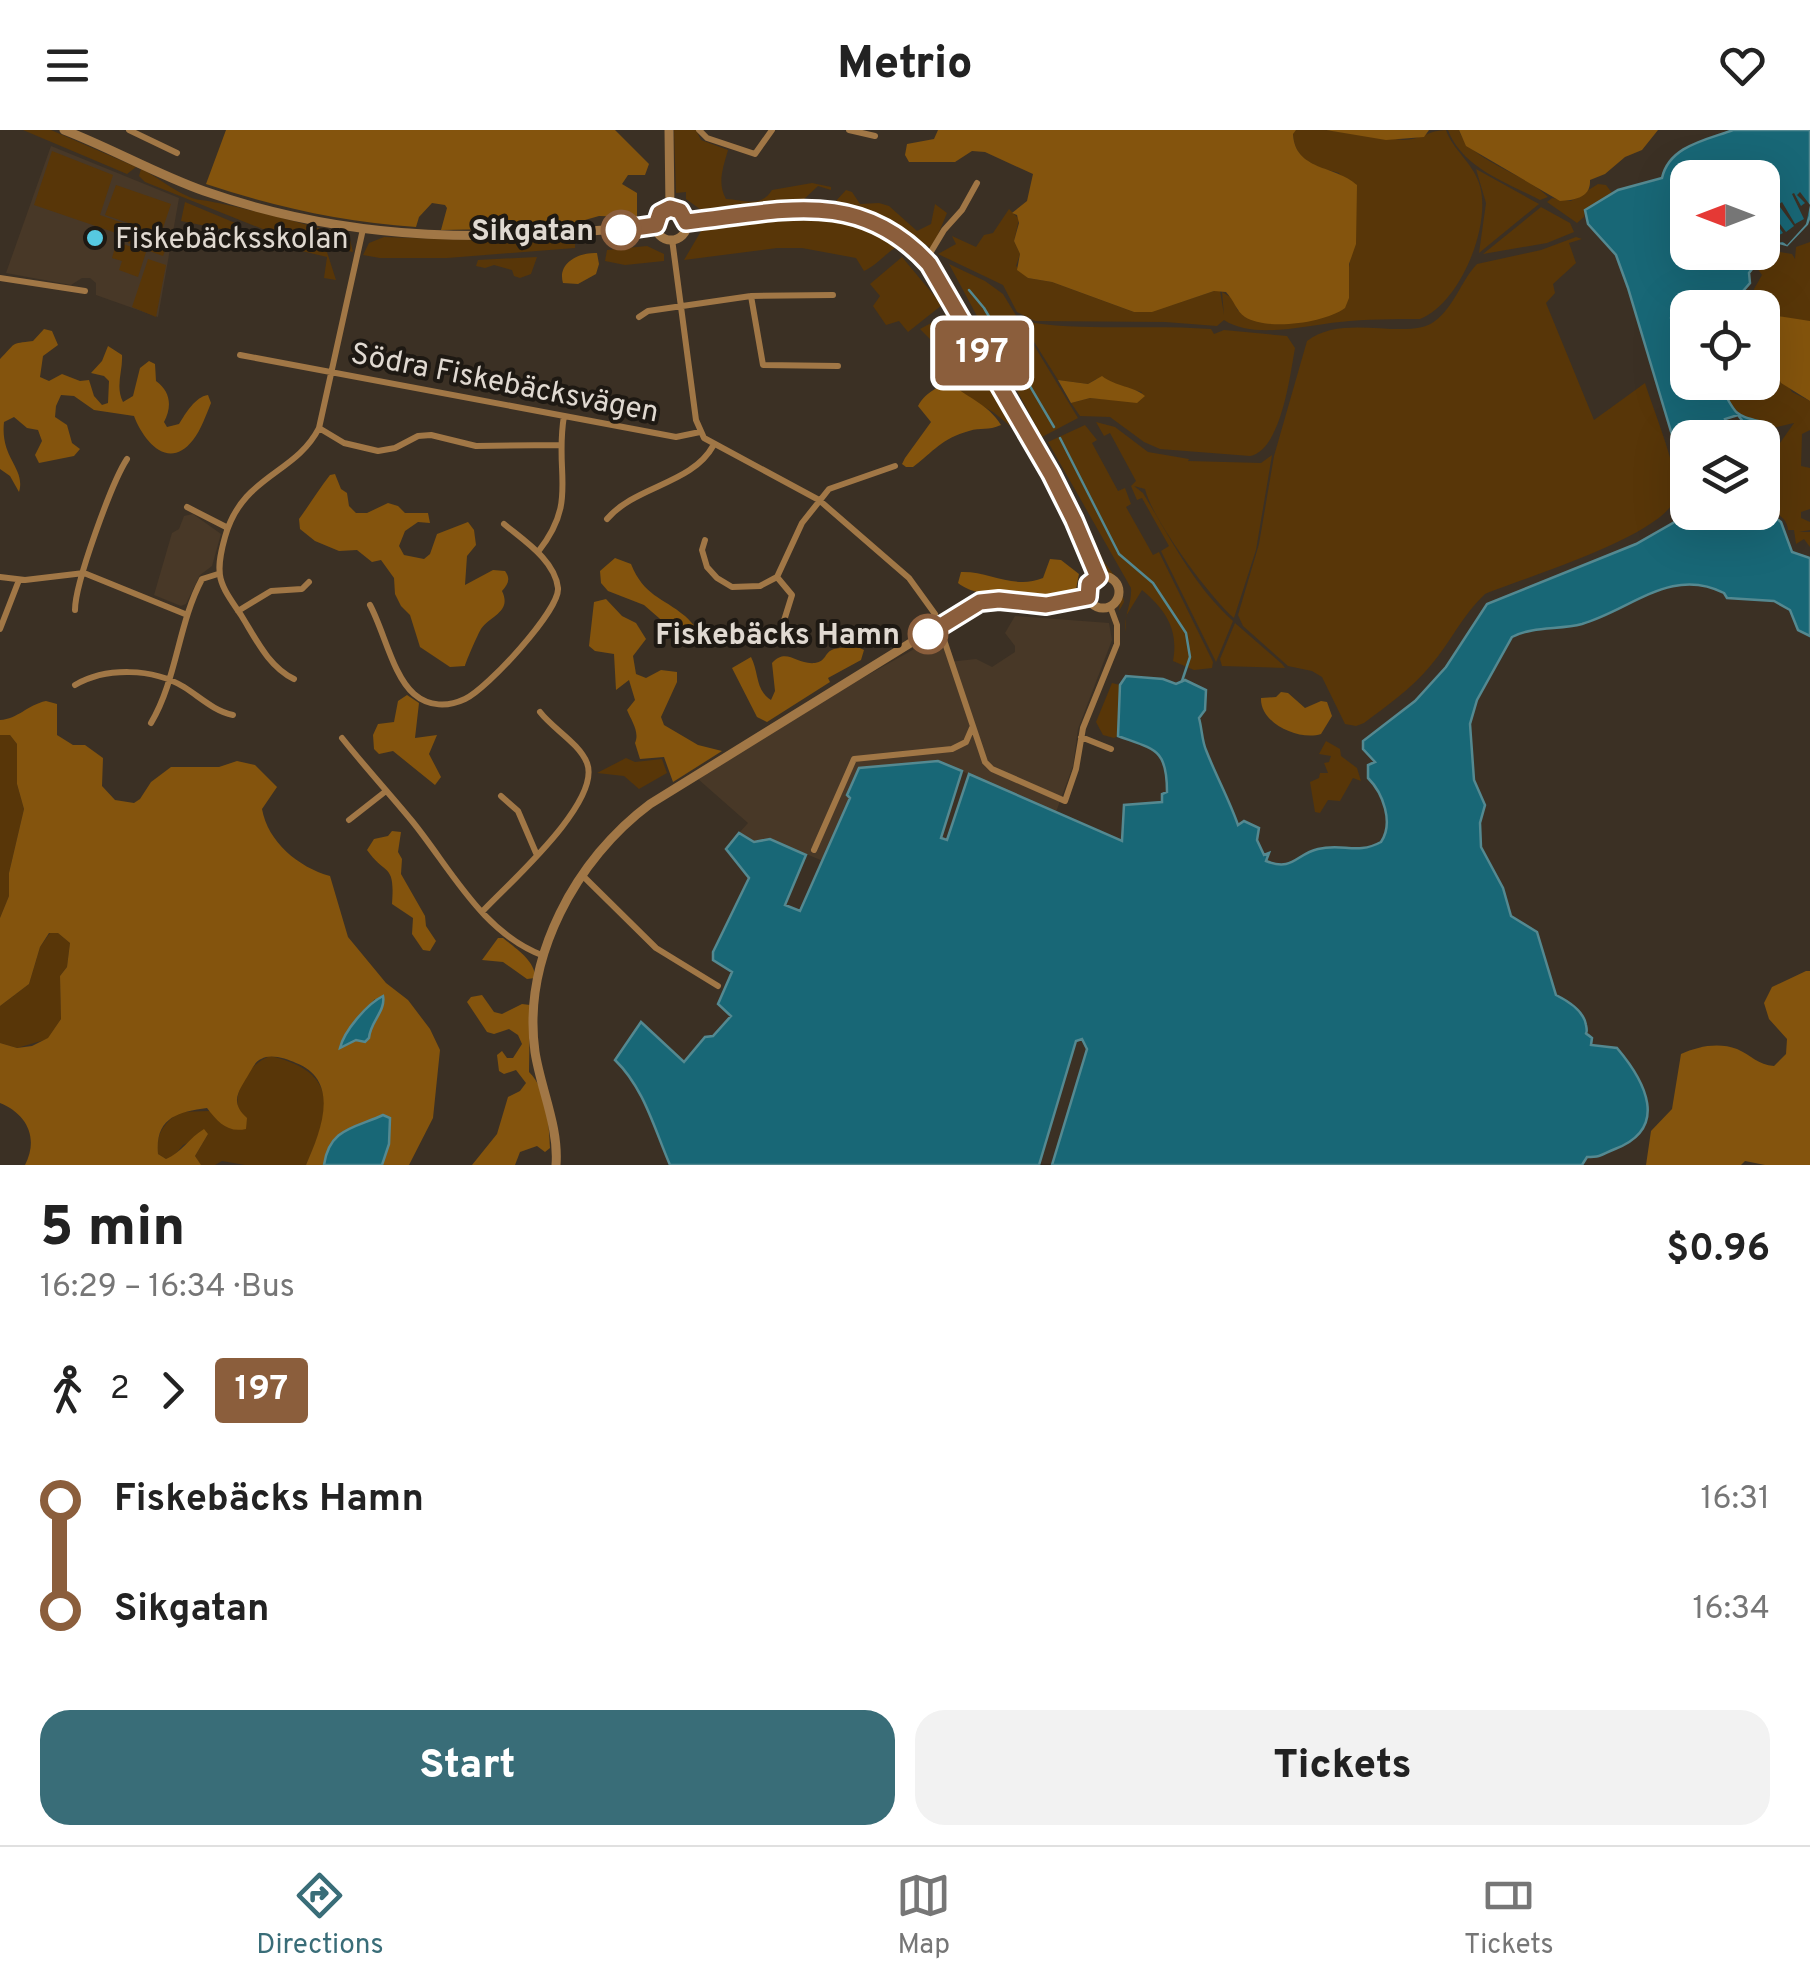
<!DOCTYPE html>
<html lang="en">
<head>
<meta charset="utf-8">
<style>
  body { margin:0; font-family:Overpass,sans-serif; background:#f2f2f2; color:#222; height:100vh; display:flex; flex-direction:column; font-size:38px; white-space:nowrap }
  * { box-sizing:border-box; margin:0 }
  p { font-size:32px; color:#767676 }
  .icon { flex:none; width:55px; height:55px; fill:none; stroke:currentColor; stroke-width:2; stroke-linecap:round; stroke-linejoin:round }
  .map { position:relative; height:1035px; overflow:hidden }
  .panel { display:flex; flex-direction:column; background:#fff; flex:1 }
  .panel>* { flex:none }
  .badge { padding:0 20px; border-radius:8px; font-size:35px; line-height:65px }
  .needle { width:65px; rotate:270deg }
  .controls { position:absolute; left:1670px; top:30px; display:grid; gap:20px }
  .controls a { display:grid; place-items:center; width:110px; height:110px; border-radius:20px; background:#fff; box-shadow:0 10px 40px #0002; font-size:50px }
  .map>.badge { position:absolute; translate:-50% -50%; box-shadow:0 0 0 5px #fff }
  .legs { display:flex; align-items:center; gap:15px; height:110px; padding:0 40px; font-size:32px }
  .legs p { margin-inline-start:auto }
  .summary { display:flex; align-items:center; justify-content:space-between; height:170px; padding:0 40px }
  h1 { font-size:55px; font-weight:800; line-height:75px }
  .primary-button { display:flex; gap:20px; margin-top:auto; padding:20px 40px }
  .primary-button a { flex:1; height:115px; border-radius:30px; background:#396d78; color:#fff; font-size:40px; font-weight:800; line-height:115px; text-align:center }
  .primary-button a+a { background:#f2f2f2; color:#222 }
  ul { padding:0 40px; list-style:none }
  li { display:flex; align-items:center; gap:35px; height:110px; font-size:38px }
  li i { display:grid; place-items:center; width:15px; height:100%; margin:0 12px; background:currentColor }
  li i::after { content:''; width:25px; height:25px; margin:-12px; border:8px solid; border-radius:50%; background:#fff }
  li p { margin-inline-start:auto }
  li:first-child i { background:linear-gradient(#0000 50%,currentColor 0) }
  li:last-child i { background:linear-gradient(currentColor 50%,#0000 0) }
  header { display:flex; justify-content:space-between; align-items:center; height:130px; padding:0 40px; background:#fff; font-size:45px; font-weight:800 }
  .tabs { display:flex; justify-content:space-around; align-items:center; height:140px; border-top:2px solid #e0e0e0; background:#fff; font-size:28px; color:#767676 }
  .tabs a { display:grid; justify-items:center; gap:5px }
  .tabs .active { color:#396d78 }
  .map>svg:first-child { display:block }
  .built { fill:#483827 }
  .green { fill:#583608 }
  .forest { fill:#84540d; fill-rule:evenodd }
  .water { fill:#186776; stroke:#548991; stroke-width:2.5; fill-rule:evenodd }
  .pier { fill:#3b3024 }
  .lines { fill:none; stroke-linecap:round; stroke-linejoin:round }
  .stream { stroke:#548991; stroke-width:2.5 }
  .minor { stroke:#a17746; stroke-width:6 }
  .tertiary { stroke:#a17746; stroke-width:9 }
  .line-1-casing { stroke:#fff; stroke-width:22 }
  .line-1 { stroke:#8b5e3c; stroke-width:15 }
  .stop-1-dot { fill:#fff; stroke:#8b5e3c; stroke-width:5 }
  .poi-dot { fill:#56c9e1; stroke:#1e1913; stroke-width:4 }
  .labels { text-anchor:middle; stroke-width:8; stroke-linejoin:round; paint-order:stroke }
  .stop-label { font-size:30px; font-weight:bold; fill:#e0d9d1; stroke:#1e1913; text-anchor:end }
  .poi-label { font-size:30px; fill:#e0d9d1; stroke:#1e1913; text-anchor:start }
  .street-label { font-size:30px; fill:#e0d9d1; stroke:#1e1913 }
</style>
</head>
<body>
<header><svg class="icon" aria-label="menu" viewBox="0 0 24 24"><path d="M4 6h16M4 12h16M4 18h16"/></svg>Metrio<svg class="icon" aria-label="heart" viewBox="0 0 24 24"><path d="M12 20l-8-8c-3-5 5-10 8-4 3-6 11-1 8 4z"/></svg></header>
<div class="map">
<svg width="1810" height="1035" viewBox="0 0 1810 1035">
  <rect width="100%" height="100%" fill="#3b3024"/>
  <!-- built -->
  <path class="built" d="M51 16 179 68 158 187 96 165V153L90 148H82L71 155 6 143Z
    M193 384 221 404 212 436 200 445 186 474 181 476 154 465 172 403 179 399 184 386Z
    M1015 486 1109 493 1112 510 1078 599 1073 636 1056 682 938 631 850 667 823 731 770 709 754 712 739 703 748 693 698 649 848 556 934 508 943 511 949 532 976 529 992 537 1015 522V516L1005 503Z"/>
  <!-- green -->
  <path class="green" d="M23 0H51L136 37 127 44Z
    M674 0H696L701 10 728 20C723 38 717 53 726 69 744 70 761 78 772 60L812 53 831 57V60L818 56 802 71 704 82 686 69V62L676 63Z
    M1296 0H1326L1403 10C1420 10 1429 0 1446 0 1453 20 1472 32 1479 53 1493 93 1460 174 1420 189 1393 189 1366 189 1340 192 1307 195 1254 210 1224 190L1217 196 1165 192 1035 191 1017 182 1003 155 938 124 956 114 952 106 976 117 984 105 993 103 1009 79 1019 89 1014 111 1020 124 1016 136 1028 148 1052 152 1134 182 1172 175 1214 161H1220L1224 185 1222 162 1232 168 1238 181 1349 168 1347 149 1356 96 1339 43C1316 37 1294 31 1293 3Z
    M1448 0H1459C1467 30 1527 44 1548 67L1540 70C1508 53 1462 38 1448 0Z
    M52 21 113 45 100 85 129 95 123 114 146 122 138 147 119 140 122 131 112 128 119 104 34 75Z
    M141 39C160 48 182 68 201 70 220 72 337 100 350 110L353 122 270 102 145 52 139 46Z
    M1476 39 1539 74 1479 123 1486 73Z
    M1598 54 1606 55 1612 63 1585 80 1584 87 1577 93 1547 72 1552 68 1571 71Z
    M116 55 171 74 161 104 170 107 163 126 128 113 134 95 105 85Z
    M846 60 852 62 860 74 879 73 889 76 917 101 931 94 935 74 947 83 932 119 886 89 835 72Z
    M185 72 240 95 241 103 181 91Z
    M1541 77 1570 93 1574 102 1547 113 1483 124Z
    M810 83C845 84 873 92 900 115 886 122 879 134 864 141L856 128 802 118H777L684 130 704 96Z
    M251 99 283 112 327 122 336 150 324 148 327 127 244 107Z
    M384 107 495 111 575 110V118L447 128H380L363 125 369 113Z
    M1576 107 1582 109 1569 113 1576 133 1553 154 1555 163 1546 173 1594 290 1645 253C1653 279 1678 339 1676 364 1674 403 1520 449 1485 464 1463 484 1450 513 1431 535 1411 559 1388 575 1364 593L1356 596 1345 594 1322 547 1312 541 1288 536 1243 496 1238 485 1259 414 1274 326 1307 211C1344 182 1408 212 1435 191 1454 177 1461 151 1477 134L1541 120Z
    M1810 112V191L1789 190 1780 186 1765 191 1767 224 1792 262 1810 271V300L1802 304 1801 336 1810 338V379L1801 382V388L1810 392V400L1799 402H1810V417L1804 409 1796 414 1794 400H1788C1787 385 1771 382 1763 374V361L1767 359 1763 356V339L1767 340V344L1774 341 1770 335 1774 330 1772 325 1778 322 1780 313 1794 293 1773 298C1764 291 1760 294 1749 291 1733 286 1727 266 1719 253L1762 252V178L1756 177 1754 159 1762 145 1757 138 1761 136 1762 127 1764 132 1770 125 1771 119 1779 117 1780 122 1792 124 1795 129 1796 117Z
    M647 116 664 124V131L625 135 605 131 607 120Z
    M537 127 531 144 520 148 514 146 512 140 494 135 485 138 476 136 478 130Z
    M902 127 942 175 908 202 899 191 886 195 873 176 880 166 870 154Z
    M148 129 166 135 156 187 132 177Z
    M949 134 985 151 1003 164 1078 288 1042 307Z
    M951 176 1025 308 993 282 960 263 946 249 941 220 920 199 944 186Z
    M1021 191C1082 202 1148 194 1211 199L1214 204 1224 200 1287 206 1295 218C1290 246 1281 320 1250 326L1160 319 1144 312 1110 287 1080 286 1071 273 1090 268 1137 272 1142 262 1110 254 1107 249H1096L1088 254 1058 250Z
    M1096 292 1115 297 1148 322 1189 329 1188 331 1261 333 1272 325 1256 420 1234 488C1210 468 1151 387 1145 359L1134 356 1143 363C1170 408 1194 456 1233 491L1216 532 1161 421 1169 416 1142 368 1137 370 1131 356 1136 351 1110 303 1104 306Z
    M1085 295 1097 310 1092 313 1118 361 1125 358 1131 374 1126 377 1153 425 1159 422 1213 532 1212 538 1194 540 1173 531C1179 499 1165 479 1142 460L1126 486V502C1123 485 1132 475 1131 458L1048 312Z
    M1042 318 1080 378 1104 432 1121 454 1124 472 1119 481C1121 459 1122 453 1104 438Z
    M1235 493 1282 534 1285 538 1222 536 1220 529Z
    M1112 553 1120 555 1118 606 1114 608 1103 605 1096 592Z
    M0 605H10L17 614V654L24 679 9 743V766L0 788Z
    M1326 611 1340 619 1341 626 1357 638 1361 651 1353 648 1340 671 1328 670 1320 683 1315 682 1310 652 1319 648 1320 643H1328L1324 633 1329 632 1331 626 1319 624Z
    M626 628 635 632 662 629 667 643 639 659 624 646 597 643Z
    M50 803H58L70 813 67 837 60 846 61 889 48 909 17 918 0 913V876L29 854 40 817Z
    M270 926C340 942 331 981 306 1035H245L222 1031 215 1035H200L195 1026 208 1004 183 1015 174 1026 166 1029 158 1024C156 1003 163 995 179 982L238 980C234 957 249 934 270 926Z"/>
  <!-- forest -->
  <path class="forest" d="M226 0H615L649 34 645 45H628L622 54 637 63V87L599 86 557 98 441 100 447 78 445 75 432 73 419 87 416 97C343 92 275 77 206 54Z
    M938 0H1296L1293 4C1295 41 1335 35 1357 55L1356 114 1349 134V168L1345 178C1325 193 1267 201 1245 187 1236 181 1234 170 1226 162L1214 161 1152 182H1134L1052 152 1028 148 1017 140 1020 124 1014 111 1019 93 1017 85 1012 83 1027 71 1033 44 985 22 972 21 955 32H909L905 25 907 14 934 9Z
    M1326 0H1429L1424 7 1386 10Z
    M1459 0H1658L1642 20 1625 27 1605 44 1590 50C1591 68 1574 70 1560 71L1466 16Z
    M597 123 599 134 596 144 578 154 563 153C557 133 579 122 597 123Z
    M1771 185 1810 191V271L1781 253 1767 224 1765 191Z
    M44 199 52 201 58 215 43 226 40 247 49 251 62 244 80 251 89 250 94 266 102 275 108 273 109 251 104 246 91 243 102 231 108 216 122 225C123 241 115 256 123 272L133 266 140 238 149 231 155 234 156 251C171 262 172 277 164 292L167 297 179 294C186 283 195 267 208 265L211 273C206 285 201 300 193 310 168 342 143 310 134 286L94 280 74 266 61 265 56 276 55 287 67 295 72 313 80 319 74 326 39 333 35 325 42 311 38 300 27 298 14 287 4 292C0 329 26 338 19 362L10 346 0 339V229C17 212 9 214 33 211Z
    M1102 246C1116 257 1134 256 1145 266L1137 273 1090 268 1071 273 1058 250 1088 254Z
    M946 249C964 267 988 273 1001 295 988 301 981 297 969 301 942 308 933 322 913 337H906L902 334 905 328 931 292 918 276C927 259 940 260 946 249Z
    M335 344 341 359 347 363 349 376 356 383H367L388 373 398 376 405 383H428L430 393 418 392 405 401 399 416 404 425 424 429 430 424 437 404 468 392 474 400 476 415 467 426 465 455 493 440 505 441C511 449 508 454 502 461 512 482 491 485 481 499 478 504 466 531 465 536L450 537 420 517 410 485 401 476 395 464 394 448 381 430 372 432 357 420 339 421 315 411 300 399 299 389C310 374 319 359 330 345Z
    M615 428 631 434C644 466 662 467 685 486 693 493 699 503 708 510L707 516 682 508 644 475 608 461 601 453 600 441Z
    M1050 429 1061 430 1079 444 1076 459C1052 473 980 471 958 453L961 442C990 441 1014 460 1043 448Z
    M606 469 622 486 636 493 646 509 633 526 636 544 646 548 661 540 677 542V552L661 587 664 595 698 615 722 621 673 652 664 627 640 629 635 613C640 602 631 590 627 580L635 570 629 550 616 560 614 524 595 521 589 516 594 472Z
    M858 517 864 520 861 530 828 548 830 552 767 592 757 587 732 538 751 527C759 542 755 560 771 570L775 561 772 533C787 517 796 535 815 533 827 531 824 522 834 519 841 517 851 518 858 517Z
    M1281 562 1288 563 1305 578 1321 571 1327 572 1332 586 1321 604C1300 611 1260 594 1261 568L1276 567Z
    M407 565 419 573 415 608 437 605 429 624 441 647 435 655 393 621 379 624 374 619 373 605 378 594 394 592 398 571Z
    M46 571 57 574V605L73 615H85L103 628 102 656 115 670 134 673 140 669 151 652 171 637H219L237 631 255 635 277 657 262 679C268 712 298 737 330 746L348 807 386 853 408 870 430 899 440 920 433 988 409 1035H382L389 1014 390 988C359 995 331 999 324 1035H306C320 1003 342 951 296 933 288 929 275 925 266 927 256 930 255 934 250 942 240 960 228 971 247 988L246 999C227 1003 218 992 207 978 177 982 155 988 158 1024L166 1029C180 1024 190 1007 204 999L208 1004 195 1026 201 1035H25C39 1008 27 984 0 973V913L17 918 32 916 48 908 61 889 60 846 67 837 70 813 58 803H49L40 817 29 854 0 876V788L9 766V743L24 679 17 654V614L10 605H0V590C18 589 27 575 46 571ZM375 869 383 877C372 895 361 913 340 917 345 899 363 882 375 869Z
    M392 701 401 702 398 722 402 729 401 744 425 786 426 796 436 811 430 821 423 820 412 804 413 788 392 774C395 732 386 747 367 720L374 709 388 706Z
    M498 808H503C515 818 536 831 535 848L527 849 503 832 482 830Z
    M1806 841H1810V1035H1765L1745 1031 1741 1035H1646L1651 1001 1672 979 1681 924C1698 916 1719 912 1737 919 1751 925 1758 935 1774 936L1786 924 1787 909 1769 889 1764 873 1772 857Z
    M482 865 494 882 502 884 522 874 530 875 529 942C547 959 549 994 550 1018L545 1022 537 1016 520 1022 515 1035H472L497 1004 508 967 520 961 526 953 516 940 504 944 499 941 497 925 502 921 507 928H513L522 914 518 905 509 899 494 904 487 902 467 872 471 867Z"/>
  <!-- water -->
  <path class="water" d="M1733 0H1810V86L1807 94 1787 115 1780 113 1765 118 1767 120 1749 143 1750 153 1729 177 1688 178 1687 190 1678 183 1671 188 1674 201 1687 207 1688 252 1719 253C1738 289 1733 284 1770 294L1774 302 1763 318 1762 308 1733 307 1744 293 1738 285 1725 289 1730 307 1688 308 1687 355 1628 158 1616 125 1588 94 1585 80 1618 60 1662 48C1669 16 1706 10 1733 0ZM1688 48H1762V122H1688Z
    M1687 379 1688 382H1768L1781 392 1792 422 1810 428V506L1798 500 1790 480 1774 471 1727 468 1724 463C1671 436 1631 480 1582 494 1559 500 1533 496 1512 507L1477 570 1470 594 1474 650 1485 675 1480 693 1481 717 1503 758 1511 786 1537 802 1556 865C1568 871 1584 881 1586 895 1589 909 1581 899 1592 908L1591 915 1617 918C1645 951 1670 998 1615 1019 1602 1024 1603 1027 1587 1027L1582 1035H1052L1087 919 1082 909 1076 911 1039 1035H670C654 998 644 958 615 930L641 892 684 932 705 907 713 906 731 886 718 874 732 842 713 830V822L749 748 726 719 739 703 754 712 770 709 806 725 785 775 800 781 850 668 847 665 859 638 938 631 962 641 941 708 947 710 969 644 1122 711 1124 675 1162 672V664L1167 662C1167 619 1156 620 1118 606L1120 555 1126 546 1163 549 1176 554 1185 550 1206 560 1205 580 1199 588C1202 599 1202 611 1206 620 1216 646 1229 669 1238 695L1244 691 1259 698 1257 710 1264 725 1269 723 1266 731C1293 742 1296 724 1318 719 1343 713 1357 725 1381 712 1394 693 1383 663 1368 648V635L1375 632 1363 619V611L1415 571 1446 537 1487 474 1636 414 1678 390Z
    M383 866C386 881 370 892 369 908L365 912 356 910 340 918C344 901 367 874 383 866Z
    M383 985 390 988 389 1014 382 1035H324C329 998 355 998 383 985Z"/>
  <!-- pier -->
  <path class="pier" d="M1800 62 1810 75 1806 94 1787 115 1783 112 1763 115 1768 111 1763 100 1771 109 1783 103 1778 96 1780 94 1786 102 1794 96 1780 77 1774 78 1782 72 1795 94 1804 89 1792 64 1794 63 1801 76 1805 73 1797 65Z"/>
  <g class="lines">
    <!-- stream -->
    <path class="stream" d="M969 160 984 178 1054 297
      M1060 308 1119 424 1153 453 1186 503 1190 527 1182 551"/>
    <!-- minor -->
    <path class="minor" d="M129 0 177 23
      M699 0 707 8 755 24 772 0
      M849 0 875 6
      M672 109 696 290 704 308 819 370 909 448 935 484
      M926 130 944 100 962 80 977 53
      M0 148 85 161
      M751 166 763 235 838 236
      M639 187 648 181 751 166 833 165
      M240 225 676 307 700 302
      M319 298 344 313 378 321 395 318 418 306 431 305 476 316 561 315
      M187 377 228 398
      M607 389C635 356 692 354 713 316
      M705 410 702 420 707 437 717 448 732 457 760 456 777 447 802 393 829 359 895 336
      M538 422C579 370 554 345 564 286
      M0 447 25 450 84 443 185 484
      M777 447 792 465 782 497
      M370 475C384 501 393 546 414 564 429 577 448 577 465 569 487 559 560 480 558 458 555 430 523 410 504 394
      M75 480C75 453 112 352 127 329
      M238 481 271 461 302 459 309 452
      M940 498 985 632 992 639 1065 671 1076 639 1083 598 1117 514V495L1110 476
      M0 499 19 450
      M294 549C268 536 256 509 241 485 219 453 214 446 225 407 242 345 295 345 319 298L363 99
      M75 555C106 537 153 538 184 557 200 567 214 581 233 585
      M151 593C177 549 178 494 202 449L218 444
      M1081 607 1111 619
      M342 608C365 637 389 663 412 691 451 739 482 803 544 826
      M501 666 518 681 536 723
      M349 690 386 661
      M814 720 854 629 952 619 966 612 972 598
      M582 745 656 818 718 856
      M482 782C508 754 602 672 587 633 579 613 553 599 540 582"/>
    <!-- tertiary -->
    <path class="tertiary" d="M64 0C111 18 156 44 204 61 356 114 498 112 656 95
      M669 0 670 78
      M655 94a16 16 0 1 1 32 0a16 16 0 1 1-32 0Z
      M687 92C745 85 810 67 867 89 890 98 912 114 928 133 953 164 970 203 990 238 1029 306 1072 373 1098 447
      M1087 462a16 16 0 1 1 32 0a16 16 0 1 1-32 0Z
      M556 1035C559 997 541 960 535 922 522 828 576 729 650 674L972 475 999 470 1057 474 1088 467"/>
  </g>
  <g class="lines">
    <defs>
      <path id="line-1" d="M621 100 656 95 660 83 670 78 680 81 686 92C779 82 858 56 929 134L1051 344 1074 390 1098 447 1089 454 1088 467 1046 475 999 470 980 472 928 504"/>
    </defs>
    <!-- line-1 casing -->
    <use href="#line-1" class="line-1-casing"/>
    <!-- line-1 -->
    <use href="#line-1" class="line-1"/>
  </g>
  <!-- markers -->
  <g class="stop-1-dot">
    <circle cx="621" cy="100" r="18"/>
    <circle cx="928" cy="504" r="18"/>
  </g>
  <circle class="poi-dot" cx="95" cy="108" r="10"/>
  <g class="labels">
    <!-- stop labels -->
    <g class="stop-label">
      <text x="594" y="110">Sikgatan</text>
      <text x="900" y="514">Fiskebäcks Hamn</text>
    </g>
    <!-- poi labels -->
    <g class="poi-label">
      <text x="115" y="118">Fiskebäcksskolan</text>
    </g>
    <!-- street labels -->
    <g class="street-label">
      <text transform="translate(505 252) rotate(11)" y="10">Södra Fiskebäcksvägen</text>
    </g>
  </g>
</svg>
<div class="controls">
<a><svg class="needle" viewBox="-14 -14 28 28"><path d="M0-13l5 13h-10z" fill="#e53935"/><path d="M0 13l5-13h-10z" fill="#767676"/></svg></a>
<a><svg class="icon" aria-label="locate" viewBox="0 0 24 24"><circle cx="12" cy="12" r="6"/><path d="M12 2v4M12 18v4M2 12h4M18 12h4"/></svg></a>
<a><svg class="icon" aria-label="layers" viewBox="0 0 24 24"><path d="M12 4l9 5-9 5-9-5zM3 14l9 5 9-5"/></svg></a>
</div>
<b class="badge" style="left:982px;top:223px;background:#8b5e3c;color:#fff">197</b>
</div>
<section class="panel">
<div class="summary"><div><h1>5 min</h1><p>16:29 – 16:34 · Bus</p></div><b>$0.96</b></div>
<div class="legs"><svg class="icon" aria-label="walk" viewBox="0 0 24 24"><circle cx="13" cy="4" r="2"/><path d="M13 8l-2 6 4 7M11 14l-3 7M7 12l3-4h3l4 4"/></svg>2<svg class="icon" aria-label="forward" viewBox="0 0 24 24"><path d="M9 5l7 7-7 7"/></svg><b class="badge" style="background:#8b5e3c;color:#fff">197</b></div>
<ul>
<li><i style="color:#8b5e3c"></i><b>Fiskebäcks Hamn</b><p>16:31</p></li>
<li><i style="color:#8b5e3c"></i><b>Sikgatan</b><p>16:34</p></li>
</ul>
<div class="primary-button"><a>Start</a><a>Tickets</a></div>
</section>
<nav class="tabs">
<a class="active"><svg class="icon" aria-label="directions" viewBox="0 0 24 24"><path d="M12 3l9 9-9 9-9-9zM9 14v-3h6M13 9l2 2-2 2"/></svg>Directions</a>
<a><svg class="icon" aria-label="map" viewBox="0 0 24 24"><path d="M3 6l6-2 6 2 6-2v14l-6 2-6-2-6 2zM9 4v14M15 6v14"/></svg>Map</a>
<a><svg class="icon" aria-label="tickets" viewBox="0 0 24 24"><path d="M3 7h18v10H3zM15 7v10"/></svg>Tickets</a>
</nav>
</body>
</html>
